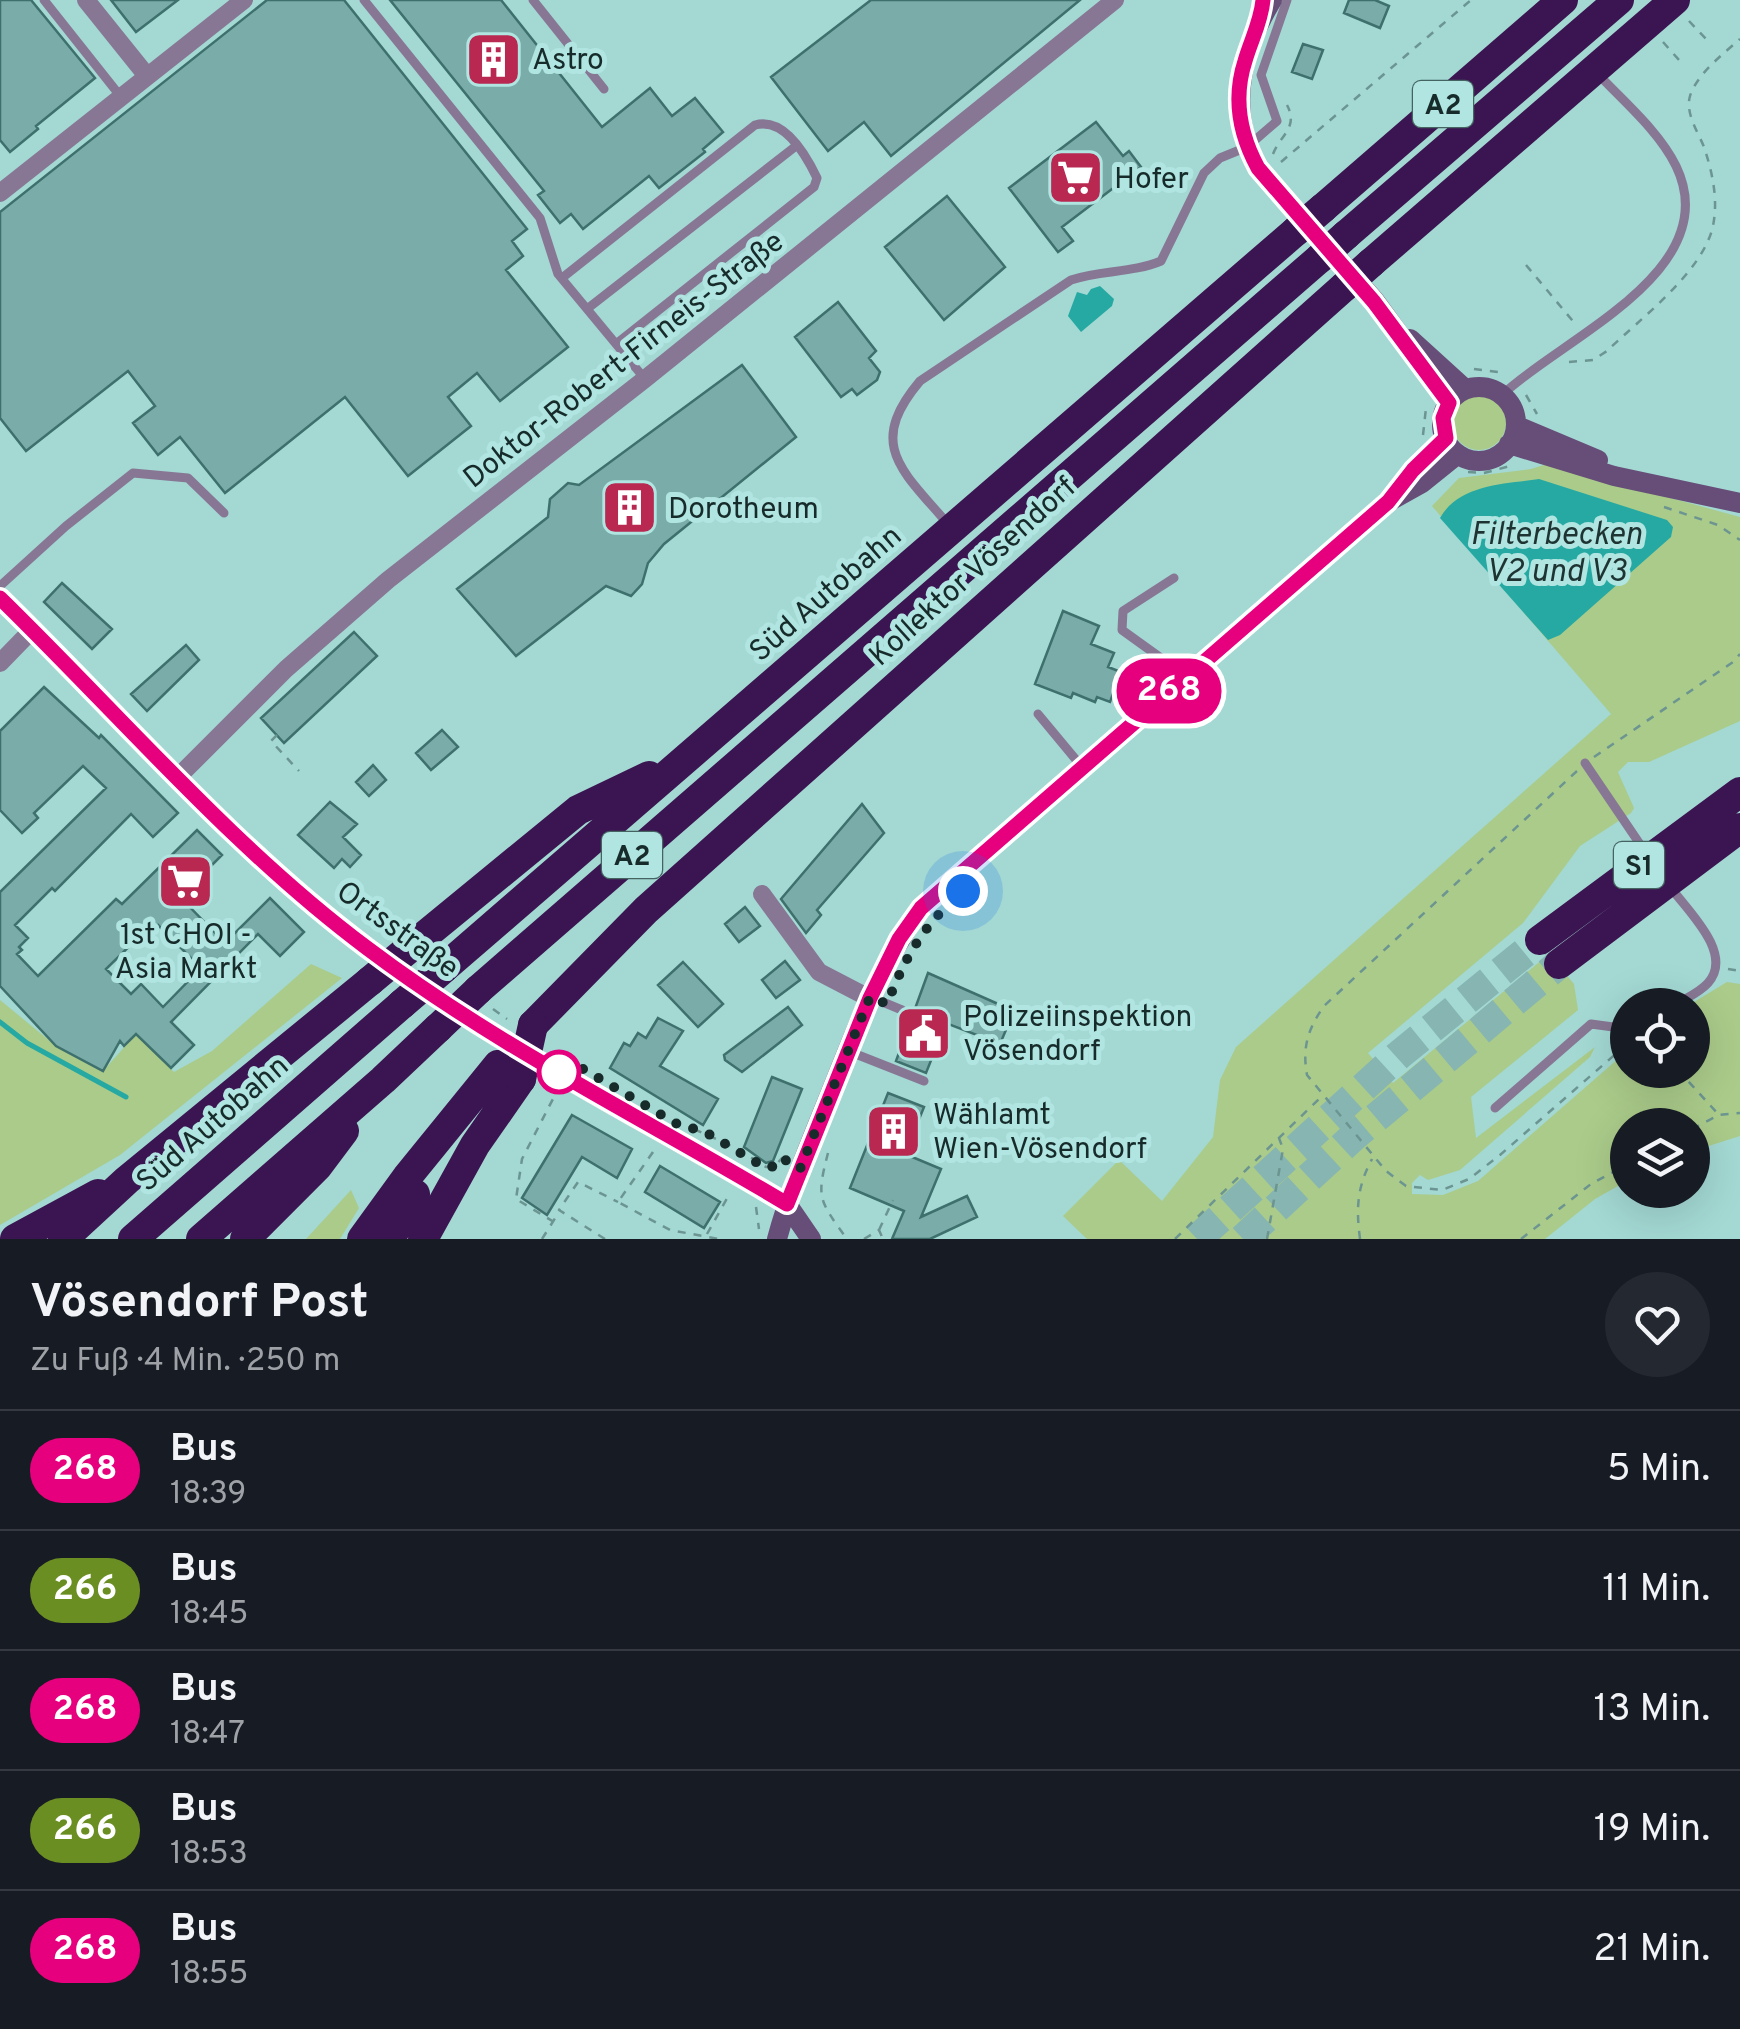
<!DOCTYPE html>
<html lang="de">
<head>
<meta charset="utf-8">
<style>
  body { margin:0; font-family:Overpass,sans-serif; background:#242831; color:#f1f3f6; height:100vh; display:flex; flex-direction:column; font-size:38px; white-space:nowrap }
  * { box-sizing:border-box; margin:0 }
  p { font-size:32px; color:#9ea1a6 }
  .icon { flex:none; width:55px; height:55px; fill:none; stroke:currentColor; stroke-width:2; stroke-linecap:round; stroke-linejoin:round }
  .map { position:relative; height:1239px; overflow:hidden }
  .sheet { display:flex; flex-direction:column; background:#171b24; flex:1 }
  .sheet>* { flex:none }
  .badge { padding:0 20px; border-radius:32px; font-size:35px; line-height:65px }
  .buttons { position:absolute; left:1610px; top:988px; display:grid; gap:20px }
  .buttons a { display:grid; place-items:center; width:100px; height:100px; border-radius:50%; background:#171b24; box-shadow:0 10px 40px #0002; font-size:50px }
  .you { position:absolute; width:50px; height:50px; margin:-25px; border:8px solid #fff; border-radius:50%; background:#1a73e8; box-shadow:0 0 0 15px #1a73e833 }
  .map>.badge { position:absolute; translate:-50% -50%; box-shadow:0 0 0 5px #fff }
  .round { display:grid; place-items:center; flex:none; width:105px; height:105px; border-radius:52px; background:#242831 }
  .overview { display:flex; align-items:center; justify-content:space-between; height:170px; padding:0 30px }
  h1 { font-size:48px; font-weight:700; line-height:75px }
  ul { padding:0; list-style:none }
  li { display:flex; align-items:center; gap:30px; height:120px; padding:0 30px; border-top:2px solid #363941 }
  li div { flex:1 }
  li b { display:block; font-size:38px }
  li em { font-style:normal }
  li .badge { min-width:110px; font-weight:700; text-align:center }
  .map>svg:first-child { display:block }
  .green { fill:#aacb8a }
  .water { fill:#26a9a3 }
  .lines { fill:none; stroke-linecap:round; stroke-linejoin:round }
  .stream { stroke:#26a9a3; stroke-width:5 }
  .building { fill:#7aada9; stroke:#3e706d; stroke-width:2.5; fill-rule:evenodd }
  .highway-tunnel { stroke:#87b5b1; stroke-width:30; stroke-dasharray:30 15; stroke-linecap:butt }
  .path { stroke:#6c9591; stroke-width:2.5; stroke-dasharray:8 8; stroke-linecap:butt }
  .lane { stroke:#877794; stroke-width:9 }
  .street { stroke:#877794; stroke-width:18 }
  .secondary { stroke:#664e78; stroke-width:20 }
  .highway { stroke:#3b1551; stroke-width:30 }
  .highway-bridge { stroke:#3b1551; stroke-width:30 }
  .line-casing { stroke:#fff; stroke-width:22 }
  .line { stroke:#e6007e; stroke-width:15 }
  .walk { stroke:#162b2a; stroke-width:10; stroke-dasharray:0 18 }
  .stop-dot { fill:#fff; stroke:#e6007e; stroke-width:5 }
  .labels { text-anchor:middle; stroke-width:10; stroke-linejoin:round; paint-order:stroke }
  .shield { fill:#b0e5e1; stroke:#446361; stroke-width:2.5 }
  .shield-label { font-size:28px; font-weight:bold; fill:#162b2a }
  .poi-label { font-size:30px; fill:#162b2a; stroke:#b0e5e1; text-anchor:start }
  .street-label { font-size:30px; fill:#162b2a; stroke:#b0e5e1 }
  .water-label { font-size:32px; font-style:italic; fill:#1e3432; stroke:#b0e5e1 }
</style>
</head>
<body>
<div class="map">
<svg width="1740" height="1239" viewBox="0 0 1740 1239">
  <rect width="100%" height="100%" fill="#a3d8d3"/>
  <!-- green -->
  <path class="green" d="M1452 423a27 27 0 1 1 54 0a27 27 0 1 1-54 0Z
    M1547 464 1740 517V721L1649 762H1628L1618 772 1634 808 1631 813 1580 846 1523 923 1368 1053 1393 1083 1549 954 1574 984 1578 1010 1471 1097 1476 1138 1595 1047 1590 1057 1460 1170 1428 1180 1420 1175 1412 1183V1194L1443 1195 1478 1181 1627 1051 1628 1070H1692V1005H1689L1727 982 1740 984V1136L1693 1151 1692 1125H1628L1627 1181 1595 1199 1545 1239H1087L1063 1216 1119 1160 1162 1201 1213 1137 1220 1080 1236 1047 1611 714 1432 506 1459 478 1531 469Z
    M311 964 342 978 120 1155 0 1225V1000L56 1046 103 1071 136 1034 174 1072 212 1051Z
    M351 1190 359 1208 340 1239H306Z"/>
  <!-- water -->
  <path class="water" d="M1100 286 1114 299 1112 306 1081 332 1068 316 1077 292 1087 295 1091 289Z
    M1539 479 1667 520 1673 527 1671 537 1560 635 1548 640 1440 518C1459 484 1505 484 1539 479Z"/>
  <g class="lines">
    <!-- stream -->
    <path class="stream" d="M0 1022 27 1043 126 1097"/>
  </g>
  <!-- building -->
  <path class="building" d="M0 0H31L95 78 36 126 38 129 10 152 0 140Z
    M111 0H178L136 32Z
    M267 0H344L527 229 512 241 523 256 506 270 568 347 500 401 477 373 448 397 471 426 408 476 345 397 225 493 180 437 158 455 133 423 155 406 128 371 26 451 0 418V212Z
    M390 0H501L602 127 650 88 672 116 695 98 723 132 703 149 705 152 659 188 649 176 583 229 571 214 560 223 538 195 544 191Z
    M871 0H1080L891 156 864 122 828 151 771 77Z
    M1349 0H1375L1389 6 1380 28 1344 13Z
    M1303 44 1323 50 1312 79 1292 72Z
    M1096 122 1123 156 1129 151 1141 167 1062 227 1073 241 1058 252 1009 188Z
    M947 196 1005 267 944 320 885 247Z
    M838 302 876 351 869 358 880 372 877 380 857 395 852 389 841 397 795 337Z
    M742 365 796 437 664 544 648 563 642 584 631 596 606 586 516 656 457 589 548 517 550 499 568 483 579 485Z
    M62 583 112 629 92 649 44 602Z
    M1063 611 1099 626 1091 644 1114 653 1108 667 1121 672 1110 702 1097 697 1095 702 1073 693 1071 698 1035 684Z
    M354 632 377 656 284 743 261 718Z
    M186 645 199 660 147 711 131 694Z
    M44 687 99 738 101 735 178 813 153 837 131 814 55 891 52 888 15 925 28 938 19 947 22 950 17 954 38 976 116 899 122 904 197 830 222 855 180 897 225 943 270 898 304 932 280 956 258 934 171 1022 194 1045 171 1068 136 1034 124 1046 120 1041 103 1071 56 1046 0 986V892L106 788 83 766 34 813 38 818 22 833 0 810V731ZM158 925 201 968 163 1007 141 984 131 994 106 969 148 928 151 932Z
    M442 730 458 747 431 770 416 753Z
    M373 765 386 780 369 796 356 782Z
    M330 802 357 824 343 837 361 855 350 867 342 859 334 868 298 835Z
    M862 804 884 833 817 910 821 915 806 933 781 899Z
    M745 907 760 926 739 942 725 924Z
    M785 961 800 980 776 998 762 980Z
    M683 962 723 1004 698 1027 658 985Z
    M928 973 1014 1011 1000 1044 946 1023 926 1073 896 1061Z
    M788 1007 802 1025 742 1072 725 1060 724 1055Z
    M658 1018 683 1031 660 1066 718 1099 703 1125 610 1068 624 1043 630 1046 638 1033 646 1038Z
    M772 1077 802 1089 773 1161 766 1163 744 1147Z
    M888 1093 924 1107 905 1154 941 1169 921 1217 967 1196 977 1217 930 1239H892L904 1211 850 1188Z
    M572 1115 632 1149 617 1178 582 1157 547 1215 522 1198Z
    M660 1166 720 1202 704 1228 645 1192Z"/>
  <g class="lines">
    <!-- highway-tunnel -->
    <path class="highway-tunnel" d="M1197 1239 1399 1055 1540 940
      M1243 1239 1353 1137 1559 964"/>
    <!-- path -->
    <path class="path" d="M1689 21 1707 40
      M1663 42 1679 60
      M1273 154C1280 135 1299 128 1287 105
      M1281 162 1471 0
      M1526 265 1577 326
      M1569 362 1593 360 1607 351C1640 319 1699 275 1712 230 1719 203 1713 174 1704 147 1698 132 1685 113 1690 96 1697 74 1723 54 1740 39
      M1474 369 1498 372 1504 377
      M1526 395 1537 414
      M1423 435 1426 408
      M1468 472 1484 473 1514 465
      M1664 507 1718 525 1740 540
      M277 735 271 741 299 771
      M1594 757 1733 662 1740 654
      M1577 771 1324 1006C1308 1029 1302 1047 1307 1075L1386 1171 1406 1186 1442 1190 1469 1179 1500 1155 1627 1044
      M1728 969 1740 971
      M493 1009 507 1019
      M1678 1070 1719 1115
      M694 1129 738 1149 766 1167 775 1166 782 1158 786 1160
      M1692 1129 1719 1115 1740 1113
      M653 1152 618 1202 670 1230 719 1239
      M828 1153C816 1199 819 1200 847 1239
      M756 1207 759 1229
      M554 1222 516 1199 522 1159 555 1095
      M879 1230 893 1200
      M707 1234 730 1193
      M542 1239 559 1212
      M605 1239 559 1210 578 1182 618 1202
      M864 1239 879 1230 883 1239
      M1175 1239 1321 1097
      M1267 1239 1283 1149 1279 1138
      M1360 1239C1356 1208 1357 1187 1372 1159
      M1521 1239 1591 1184 1628 1164"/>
    <!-- lane -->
    <path class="lane" d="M44 0 121 97
      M364 0 540 218 558 274 645 379
      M533 0 604 89
      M562 278 755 125C784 117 806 155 817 178L814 187 616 344
      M587 309 796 146
      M1502 395C1560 339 1727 271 1676 166 1659 131 1623 101 1597 73
      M947 523C902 470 866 445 920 381L1071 280C1100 270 1133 273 1161 261L1204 173 1220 158 1247 147 1277 121 1261 75 1287 0
      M1174 578 1123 611 1122 630 1172 666 1184 678
      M0 586 66 526 133 473 188 478 224 513
      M1038 714 1082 767
      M1585 763 1648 856
      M1671 888C1689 912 1734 954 1708 983 1699 993 1686 998 1675 1005
      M873 998 902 1010
      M848 1051 924 1081
      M1495 1108 1591 1024 1628 1029"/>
    <!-- street -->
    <path class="street" d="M86 0 147 76
      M0 193 244 0
      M0 663 32 630
      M179 776 286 669 388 580 645 379 1115 0
      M762 894 819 972 869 998"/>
    <!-- secondary -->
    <path class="secondary" d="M1272 0C1240 53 1227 112 1258 168L1375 301 1449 403
      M1410 339 1465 389
      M1442 424a37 37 0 1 1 74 0a37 37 0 1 1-74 0Z
      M1517 426 1598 460
      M1509 444 1614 476 1740 503
      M1395 493 1446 439
      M0 598C120 715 232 846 367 948 497 1047 646 1121 787 1204L811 1239
      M777 1239C791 1187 813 1137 833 1087 858 1025 881 963 921 908L1388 502 1422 483 1458 454"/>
    <!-- highway -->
    <path class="highway" d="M1323 208 1563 0
      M1346 235 1619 0
      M1371 263 1675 0
      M1540 940 1740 792
      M412 946 578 810 649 776
      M1559 964 1740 828
      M444 968 1296 231
      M478 990 1320 258
      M533 1025 646 910 1345 286
      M15 1239 98 1194
      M63 1239 127 1180 370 981
      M133 1239 402 1004
      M201 1239 383 1080 438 1028
      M245 1239 317 1167 344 1131
      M362 1239 407 1177 498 1065
      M390 1239 415 1194
      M423 1239 475 1145 521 1079"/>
    <!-- highway-bridge -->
    <path class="highway-bridge" d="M1296 231 1323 208
      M1320 258 1346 235
      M1345 286 1371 263
      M370 981 412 946
      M402 1004 444 968
      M438 1028 478 990
      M521 1079 533 1025"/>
  </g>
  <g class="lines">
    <defs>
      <path id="line" d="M0 598C120 715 233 848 367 948 498 1047 647 1120 787 1204L870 998 899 939 921 908 1388 502 1413 470 1446 438 1443 418 1449 403 1374 302 1258 168C1240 135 1233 98 1245 61 1251 40 1261 22 1263 0"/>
    </defs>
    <!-- line casing -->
    <use href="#line" class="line-casing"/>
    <!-- line -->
    <use href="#line" class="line"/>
    <!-- walk -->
    <path class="walk" d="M559 1072 564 1076 571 1062 684 1128 700 1129 766 1168 775 1166 782 1158 800 1169 870 997 887 1004C906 955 923 926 963 891"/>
  </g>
  <!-- icons -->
  <defs>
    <symbol id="building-square" viewBox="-11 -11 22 22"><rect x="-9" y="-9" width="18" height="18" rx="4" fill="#b82851" stroke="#b0e5e1"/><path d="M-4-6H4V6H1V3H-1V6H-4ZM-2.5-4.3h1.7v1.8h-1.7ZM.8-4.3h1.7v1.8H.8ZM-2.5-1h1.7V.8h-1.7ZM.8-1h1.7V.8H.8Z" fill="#fff"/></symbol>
    <symbol id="supermarket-square" viewBox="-11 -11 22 22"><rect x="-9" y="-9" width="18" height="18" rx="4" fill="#b82851" stroke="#b0e5e1"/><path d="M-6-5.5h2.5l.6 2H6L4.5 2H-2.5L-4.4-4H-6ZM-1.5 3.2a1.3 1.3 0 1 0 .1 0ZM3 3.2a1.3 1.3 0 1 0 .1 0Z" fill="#fff"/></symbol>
    <symbol id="civic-square" viewBox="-11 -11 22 22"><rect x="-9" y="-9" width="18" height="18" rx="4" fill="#b82851" stroke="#b0e5e1"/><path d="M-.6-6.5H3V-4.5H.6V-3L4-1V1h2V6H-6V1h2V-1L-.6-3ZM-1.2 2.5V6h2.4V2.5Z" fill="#fff"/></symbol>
  </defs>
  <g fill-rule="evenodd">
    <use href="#building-square" x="462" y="28" width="63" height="63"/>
    <use href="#supermarket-square" x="1044" y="146" width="63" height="63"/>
    <use href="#building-square" x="598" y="476" width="63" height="63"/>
    <use href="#supermarket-square" x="154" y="850" width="63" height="63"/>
    <use href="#civic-square" x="892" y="1002" width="63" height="63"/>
    <use href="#building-square" x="862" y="1100" width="63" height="63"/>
  </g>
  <!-- markers -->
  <circle class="stop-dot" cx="559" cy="1072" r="20"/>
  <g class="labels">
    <!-- shield labels -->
    <g class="shield">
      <rect x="1413" y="81" width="60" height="46" rx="8"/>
      <rect x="602" y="832" width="60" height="46" rx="8"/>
      <rect x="1614" y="842" width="50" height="46" rx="8"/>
    </g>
    <g class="shield-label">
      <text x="1443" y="114">A2</text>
      <text x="632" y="865">A2</text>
      <text x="1639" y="875">S1</text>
    </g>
    <!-- poi labels -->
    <g class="poi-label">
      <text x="532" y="69">Astro</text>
      <text x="1114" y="188">Hofer</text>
      <text x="668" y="518">Dorotheum</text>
      <text x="186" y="944" text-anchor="middle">1st CHOI -<tspan x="186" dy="34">Asia Markt</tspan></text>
      <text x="963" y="1026">Polizeiinspektion<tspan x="963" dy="34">Vösendorf</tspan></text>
      <text x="933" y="1124">Wählamt<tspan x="933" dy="34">Wien-Vösendorf</tspan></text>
    </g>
    <!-- street labels -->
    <g class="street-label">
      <text transform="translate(623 359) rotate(-38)" y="10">Doktor-Robert-Firneis-Straße</text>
      <text transform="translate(972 571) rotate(-42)" y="10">Kollektor Vösendorf</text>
      <text transform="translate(825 593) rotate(-41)" y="10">Süd Autobahn</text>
      <text transform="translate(398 929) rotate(36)" y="10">Ortsstraße</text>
      <text transform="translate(212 1123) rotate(-41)" y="10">Süd Autobahn</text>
    </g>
    <!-- water labels -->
    <g class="water-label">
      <text x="1556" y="544">Filterbecken<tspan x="1556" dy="37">V2 und V3</tspan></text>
    </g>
  </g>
</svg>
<div class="buttons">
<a><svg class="icon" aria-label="locate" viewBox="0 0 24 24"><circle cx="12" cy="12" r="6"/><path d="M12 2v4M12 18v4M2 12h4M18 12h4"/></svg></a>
<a><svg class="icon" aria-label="layers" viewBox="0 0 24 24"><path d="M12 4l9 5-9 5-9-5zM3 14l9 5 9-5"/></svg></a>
</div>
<div class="you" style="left:963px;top:891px"></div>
<b class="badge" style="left:1169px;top:691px;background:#e6007e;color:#fff">268</b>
</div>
<section class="sheet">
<div class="overview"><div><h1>Vösendorf Post</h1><p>Zu Fuß · 4 Min. · 250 m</p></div><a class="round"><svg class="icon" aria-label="heart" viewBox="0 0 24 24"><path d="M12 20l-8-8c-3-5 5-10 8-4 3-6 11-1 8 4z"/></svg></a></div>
<ul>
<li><span class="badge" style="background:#e6007e;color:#fff">268</span><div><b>Bus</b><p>18:39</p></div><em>5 Min.</em></li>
<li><span class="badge" style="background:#6b8e23;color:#fff">266</span><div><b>Bus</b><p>18:45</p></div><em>11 Min.</em></li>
<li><span class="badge" style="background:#e6007e;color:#fff">268</span><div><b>Bus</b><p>18:47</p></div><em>13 Min.</em></li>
<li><span class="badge" style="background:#6b8e23;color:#fff">266</span><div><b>Bus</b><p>18:53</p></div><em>19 Min.</em></li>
<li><span class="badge" style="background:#e6007e;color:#fff">268</span><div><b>Bus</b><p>18:55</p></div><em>21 Min.</em></li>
</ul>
</section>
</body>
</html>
